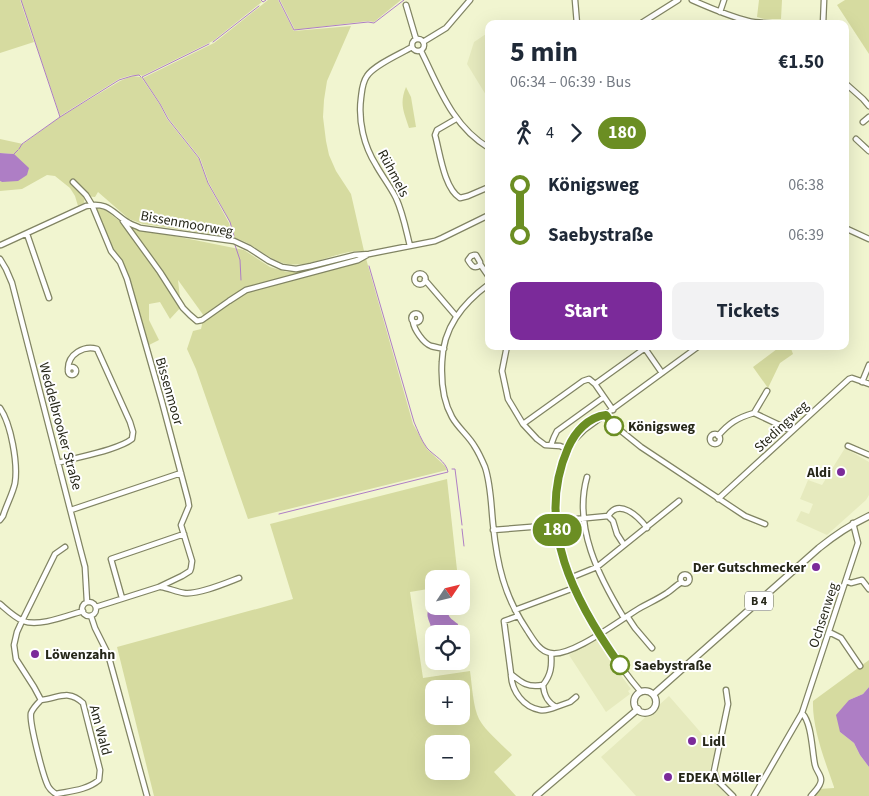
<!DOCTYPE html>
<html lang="en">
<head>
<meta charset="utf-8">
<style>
  body { margin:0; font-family:"Source Sans 3",sans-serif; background:#f2f2f3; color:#1f2937; height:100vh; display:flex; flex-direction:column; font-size:19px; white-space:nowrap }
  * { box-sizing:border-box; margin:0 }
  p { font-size:16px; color:#747a83 }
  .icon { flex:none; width:28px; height:28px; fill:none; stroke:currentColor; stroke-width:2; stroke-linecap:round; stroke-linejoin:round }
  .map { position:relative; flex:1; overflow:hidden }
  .details { position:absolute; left:485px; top:20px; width:364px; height:330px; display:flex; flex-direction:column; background:#fff; border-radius:10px; box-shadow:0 5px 20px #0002 }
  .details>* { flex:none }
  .badge { padding:0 10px; border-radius:16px; font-size:18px; line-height:32px }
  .needle { width:32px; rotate:55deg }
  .tools { position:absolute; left:425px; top:570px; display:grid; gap:10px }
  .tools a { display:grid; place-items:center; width:45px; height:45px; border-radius:10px; background:#fff; box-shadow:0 5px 20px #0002; font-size:25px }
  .map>.badge { position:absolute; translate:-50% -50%; box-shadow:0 0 0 2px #fff }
  .legs { display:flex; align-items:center; gap:8px; height:55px; padding:0 25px; font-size:16px }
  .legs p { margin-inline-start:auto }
  .overview { display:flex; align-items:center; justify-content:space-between; height:85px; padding:0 25px }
  h1 { font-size:28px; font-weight:700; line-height:38px }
  .action { display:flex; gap:10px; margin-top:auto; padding:10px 25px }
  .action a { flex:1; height:58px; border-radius:10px; background:#7b2a9a; color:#fff; font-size:20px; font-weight:700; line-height:58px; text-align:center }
  .action a+a { background:#f2f2f3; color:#1f2937 }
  ul { padding:0 25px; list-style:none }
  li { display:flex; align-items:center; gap:18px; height:50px; font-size:19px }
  li i { display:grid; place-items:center; width:8px; height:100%; margin:0 6px; background:currentColor }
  li i::after { content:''; width:12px; height:12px; margin:-6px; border:4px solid; border-radius:50%; background:#fff }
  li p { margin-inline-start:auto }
  li:first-child i { background:linear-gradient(#0000 50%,currentColor 0) }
  li:last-child i { background:linear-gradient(currentColor 50%,#0000 0) }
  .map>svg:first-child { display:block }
  .built { fill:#e6eabe }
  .green { fill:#d6dba0; fill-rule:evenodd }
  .water { fill:#ae7ec5 }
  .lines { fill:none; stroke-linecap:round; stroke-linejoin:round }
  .stream { stroke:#ae7ec5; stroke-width:1 }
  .minor-casing { stroke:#818463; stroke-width:7 }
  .major-casing { stroke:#818463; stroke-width:8 }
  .minor { stroke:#fff; stroke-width:4.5 }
  .major { stroke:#fff; stroke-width:5.5 }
  .line-1-casing { stroke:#fff; stroke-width:11 }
  .line-1 { stroke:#6b8e23; stroke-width:8 }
  .stop-1-dot { fill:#fff; stroke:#6b8e23; stroke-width:2.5 }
  .poi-dot { fill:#7b2a9a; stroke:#fff; stroke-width:2 }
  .labels { text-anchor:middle; stroke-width:4; stroke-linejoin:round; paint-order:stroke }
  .shield { fill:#fff; stroke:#67685e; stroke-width:1 }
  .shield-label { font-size:12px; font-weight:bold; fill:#262719 }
  .street-label { font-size:14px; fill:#262719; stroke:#fff }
  .stop-label { font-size:14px; font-weight:bold; fill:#262719; stroke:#fff; text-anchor:start }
  .poi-label { font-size:14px; font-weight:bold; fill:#262719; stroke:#fff; text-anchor:start }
</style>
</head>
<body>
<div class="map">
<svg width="869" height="796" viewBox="0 0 869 796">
  <rect width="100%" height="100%" fill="#f1f5d0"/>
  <!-- built -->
  <path class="built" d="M489 32V100L467 64 474 42Z
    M845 448 869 462V495L866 500 827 535 796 521 801 511 809 514 813 504 800 499 808 480 822 485Z
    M596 638 608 658 631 689 628 691 630 694 606 712 569 655Z
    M669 696 716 750 710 769 712 779 727 796H636L601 757Z"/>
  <!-- green -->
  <path class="green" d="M0 0H20L34 42 0 53Z
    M21 0H260L262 2 213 41 142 76 140 75H132L119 79 60 116Z
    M268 0H278L294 31 351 26 327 81 324 100 323 117 326 141 329 155 336 171 351 194 364 251C359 251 354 251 349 252 328 256 305 269 283 263 266 258 253 243 235 238L230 222 209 183 200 158 169 119 160 103 143 78 214 43Z
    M280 0H401L374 22 368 21 295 30Z
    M759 0H782L781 19H764L757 17Z
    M845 0H869V54L837 5Z
    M132 76 141 77 160 105 167 119 199 159 208 184 229 223 233 237 143 224 129 219 98 192 95 197 85 196 84 203 78 206 75 196 70 188 55 176 47 175 22 189 0 191V181L2 182 14 154 0 153V139L23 144 60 117 120 81Z
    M406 87 411 97 416 127 409 128C404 112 399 104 406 87Z
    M96 208 105 210 117 219 130 227 244 250 270 267 287 272 320 267 354 256 365 255 413 424 427 449 445 466 447 470 248 519 196 369 187 349 193 331 201 329 204 316 178 280 181 307 170 319 160 302 149 304V320L159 340 147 346 128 278 112 251 95 210Z
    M781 346H790L793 354 780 363 768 388 753 367Z
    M447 479 458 579H434V588L410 592 423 678 470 671C472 685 473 707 479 719 486 732 502 744 512 755L494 772 516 796H154L117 647 293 599 270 524ZM434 689H461V716H434ZM434 744H461V771H434Z
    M869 660V687L863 694 849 700 840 732 854 743 860 755 869 767V796H813L819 789 834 788V787C825 761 812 728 813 701Z"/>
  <!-- water -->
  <path class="water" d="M0 153 14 154 29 168 27 175 18 181 2 182 0 181Z
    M434 598V606H450L448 607C447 617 450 618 458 624L457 634H434V661L430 658 429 651 428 633 431 630C431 624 429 622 428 618 426 612 430 609 428 601Z
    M869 687V767L860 755 854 743 840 732 836 715 849 700 863 694Z"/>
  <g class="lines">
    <!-- stream -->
    <path class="stream" d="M261 0 263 2 266 0
      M279 0 294 30 368 22 374 23 404 0
      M213 42 259 6
      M209 44 142 77 160 104 168 119 199 158 208 183 230 222 234 236
      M60 117 119 80 132 76 139 75 141 77
      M19 149 22 144 60 117 21 0
      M14 154 18 150
      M235 245 240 260 241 280
      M452 469H455L462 525
      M279 514 448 472C446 461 434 456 427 448 421 440 418 431 414 422L369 266
      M462 529 464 546"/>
    <defs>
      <path id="minor" d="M575 0 577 24
        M692 0C710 8 729 16 748 21 760 24 772 23 784 24
        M406 5 416 39
        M720 12 724 0
        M640 24 678 0
        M823 24 824 0
        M412 45a6 6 0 1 1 12 0a6 6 0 1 1-12 0Z
        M423 42 446 28 470 0
        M421 51C439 87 452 126 489 148
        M845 83 863 99 869 106
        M456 119 437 130 435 135C440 153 444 188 460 198L468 196 489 187
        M863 122 869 117
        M856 139 869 151
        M73 182 86 195 92 205 111 251 120 262 127 279 162 402 188 500 189 506 181 525 192 561 191 568 190 571 182 576 159 587 96 607
        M123 221 160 272 183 308 190 315 197 321 202 320 229 301 246 290 358 260 367 255
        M845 228 869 239
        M27 234 49 298
        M1 245 86 206C109 201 113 214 129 223 132 225 137 226 140 228L234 241 249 248 269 261 282 267 296 269 311 266 355 255 369 254 435 241 442 238 489 215
        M410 246C406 230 403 213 396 198 390 186 382 176 376 165 364 146 358 121 361 98 362 91 362 83 367 76 374 65 400 54 412 47
        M474 255H476L480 262V265C474 270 471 265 468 260L471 256Z
        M0 259 6 269 12 283 80 548 85 567 87 602
        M480 264 489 277
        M414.5 279a5.5 5.5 0 1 1 11 0a5.5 5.5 0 1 1-11 0Z
        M425 280 456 316
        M489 284C462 304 443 328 442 362 441 381 443 401 452 417 458 428 469 436 475 447 479 453 482 460 485 467 491 485 491 505 493 524 497 564 504 596 527 630 533 639 539 651 550 653 571 658 621 619 640 608 649 603 658 599 667 593 672 590 676 585 682 582
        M411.5 318a4.5 4.5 0 1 1 9 0a4.5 4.5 0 1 1-9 0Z
        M413 322C414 329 423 343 431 346 435 347 440 348 444 349
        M507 346 502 371 508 399 523 424 537 439 545 445 560 446 567 449
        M644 347 662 373
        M68 371a4 4 0 1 1 8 0a4 4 0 1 1-8 0Z
        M862 382 869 365
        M767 391 754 413 792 431
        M0 408C11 424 18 463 15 483 13 493 6 506 3 516L0 520
        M613 410 595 384 648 346
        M606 415C588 417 575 432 568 448 538 515 566 583 603 639 614 657 627 676 641 692
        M606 415 615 426 641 447 745 516 765 524
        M523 424 583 381 589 379 595 384
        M710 439a5 5 0 1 1 10 0a5 5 0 1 1-10 0Z
        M718 436C729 423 737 418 754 413
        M576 438 584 430 699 346
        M551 445 554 437 557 431 604 397
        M848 446 869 455
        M58 463C77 457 118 450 132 439L133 432 130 422 97 349C84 345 68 354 68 369
        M587 477C573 527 599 577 624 618
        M718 499 849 379 852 378 869 384
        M71 510 181 473
        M556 521 608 516
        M493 530 556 525
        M624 545 617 534 613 521 608 516C619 498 638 516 647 528
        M680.5 579a4.5 4.5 0 1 1 9 0a4.5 4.5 0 1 1-9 0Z
        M570 578 597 567 679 501
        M846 581 851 583 862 580 869 589
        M161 587C168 588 177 592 184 593 198 595 226 583 239 578
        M122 598 111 559 184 534
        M82 609a7 7 0 1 1 14 0a7 7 0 1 1-14 0Z
        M0 604C7 610 14 617 23 621 39 627 66 616 83 611
        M515 610 574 588
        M91 616 95 628 108 654 147 796
        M518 616 504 621 511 674C522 683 528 688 543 685 551 675 552 666 551 654
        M627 616 635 628 652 648
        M829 632 841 638 860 666
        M511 675C512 691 523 707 540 710 546 711 551 709 556 707 547 702 544 695 543 685
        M726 690 728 704 714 771 717 780 733 796
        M41 700C59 698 68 689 83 703L100 770 99 780C87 790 71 791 56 794 53 792 50 790 48 786 43 776 29 722 31 713 33 708 38 703 41 700L34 687 16 659 14 645 17 632 22 621 55 554 65 547
        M556 707 570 702 576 697
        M802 713C812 723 812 752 815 765 816 771 821 774 821 780 821 786 815 791 811 796
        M754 796 802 713 858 543 853 523"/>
      <path id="major" d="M634 702a11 11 0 1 1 22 0a11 11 0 1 1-22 0Z
        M654 694 819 548C835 535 850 525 869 516
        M536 796 638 709"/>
    </defs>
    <!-- minor casing -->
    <use href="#minor" class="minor-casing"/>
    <!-- major casing -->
    <use href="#major" class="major-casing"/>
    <!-- minor -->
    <use href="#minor" class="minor"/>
    <!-- major -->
    <use href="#major" class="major"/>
  </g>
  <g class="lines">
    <defs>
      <path id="line-1" d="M614 426 606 415C588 417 575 432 568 448 534 526 575 602 620 665"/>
    </defs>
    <!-- line-1 casing -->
    <use href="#line-1" class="line-1-casing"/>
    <!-- line-1 -->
    <use href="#line-1" class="line-1"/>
  </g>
  <!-- markers -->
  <g class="stop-1-dot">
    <circle cx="614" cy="426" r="9"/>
    <circle cx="620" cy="665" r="9"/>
  </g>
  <g class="poi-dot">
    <circle cx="841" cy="472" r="5"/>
    <circle cx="816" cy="567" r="5"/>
    <circle cx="35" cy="654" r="5"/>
    <circle cx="692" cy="741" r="5"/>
    <circle cx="668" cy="777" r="5"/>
  </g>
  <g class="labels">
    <!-- shield labels -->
    <rect class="shield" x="745" y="591.5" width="28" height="19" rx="4"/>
    <g class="shield-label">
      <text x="759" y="605">B 4</text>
    </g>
    <!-- street labels -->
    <g class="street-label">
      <text transform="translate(394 173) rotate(62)" y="5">Rühmels</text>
      <text transform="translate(187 223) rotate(10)" y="5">Bissenmoorweg</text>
      <text transform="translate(170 391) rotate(74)" y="5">Bissenmoor</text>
      <text transform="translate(61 426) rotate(75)" y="5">Weddelbrooker Straße</text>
      <text transform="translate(781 426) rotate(-43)" y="5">Stedingweg</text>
      <text transform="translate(823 615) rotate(-72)" y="5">Ochsenweg</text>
      <text transform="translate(101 730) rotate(75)" y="5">Am Wald</text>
    </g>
    <!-- stop labels -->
    <g class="stop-label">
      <text x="628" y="431">Königsweg</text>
      <text x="634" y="670">Saebystraße</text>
    </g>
    <!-- poi labels -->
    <g class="poi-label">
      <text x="831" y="477" text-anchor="end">Aldi</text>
      <text x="806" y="572" text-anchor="end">Der Gutschmecker</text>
      <text x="45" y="659">Löwenzahn</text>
      <text x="702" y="746">Lidl</text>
      <text x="678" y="782">EDEKA Möller</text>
    </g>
  </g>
</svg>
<div class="tools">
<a><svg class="needle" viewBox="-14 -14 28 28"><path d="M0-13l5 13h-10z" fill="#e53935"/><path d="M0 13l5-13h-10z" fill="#747a83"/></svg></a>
<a><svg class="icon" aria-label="locate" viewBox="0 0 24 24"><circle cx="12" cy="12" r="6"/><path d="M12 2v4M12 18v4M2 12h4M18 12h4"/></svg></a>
<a>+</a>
<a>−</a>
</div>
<b class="badge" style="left:557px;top:530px;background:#6b8e23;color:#fff">180</b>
<section class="details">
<div class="overview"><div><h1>5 min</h1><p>06:34 – 06:39 · Bus</p></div><b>€1.50</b></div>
<div class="legs"><svg class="icon" aria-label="walk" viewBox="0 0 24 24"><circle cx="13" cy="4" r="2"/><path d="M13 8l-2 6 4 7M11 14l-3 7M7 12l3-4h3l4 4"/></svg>4<svg class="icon" aria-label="forward" viewBox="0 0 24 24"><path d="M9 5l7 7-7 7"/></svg><b class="badge" style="background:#6b8e23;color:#fff">180</b></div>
<ul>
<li><i style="color:#6b8e23"></i><b>Königsweg</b><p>06:38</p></li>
<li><i style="color:#6b8e23"></i><b>Saebystraße</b><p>06:39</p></li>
</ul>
<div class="action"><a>Start</a><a>Tickets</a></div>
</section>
</div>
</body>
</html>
